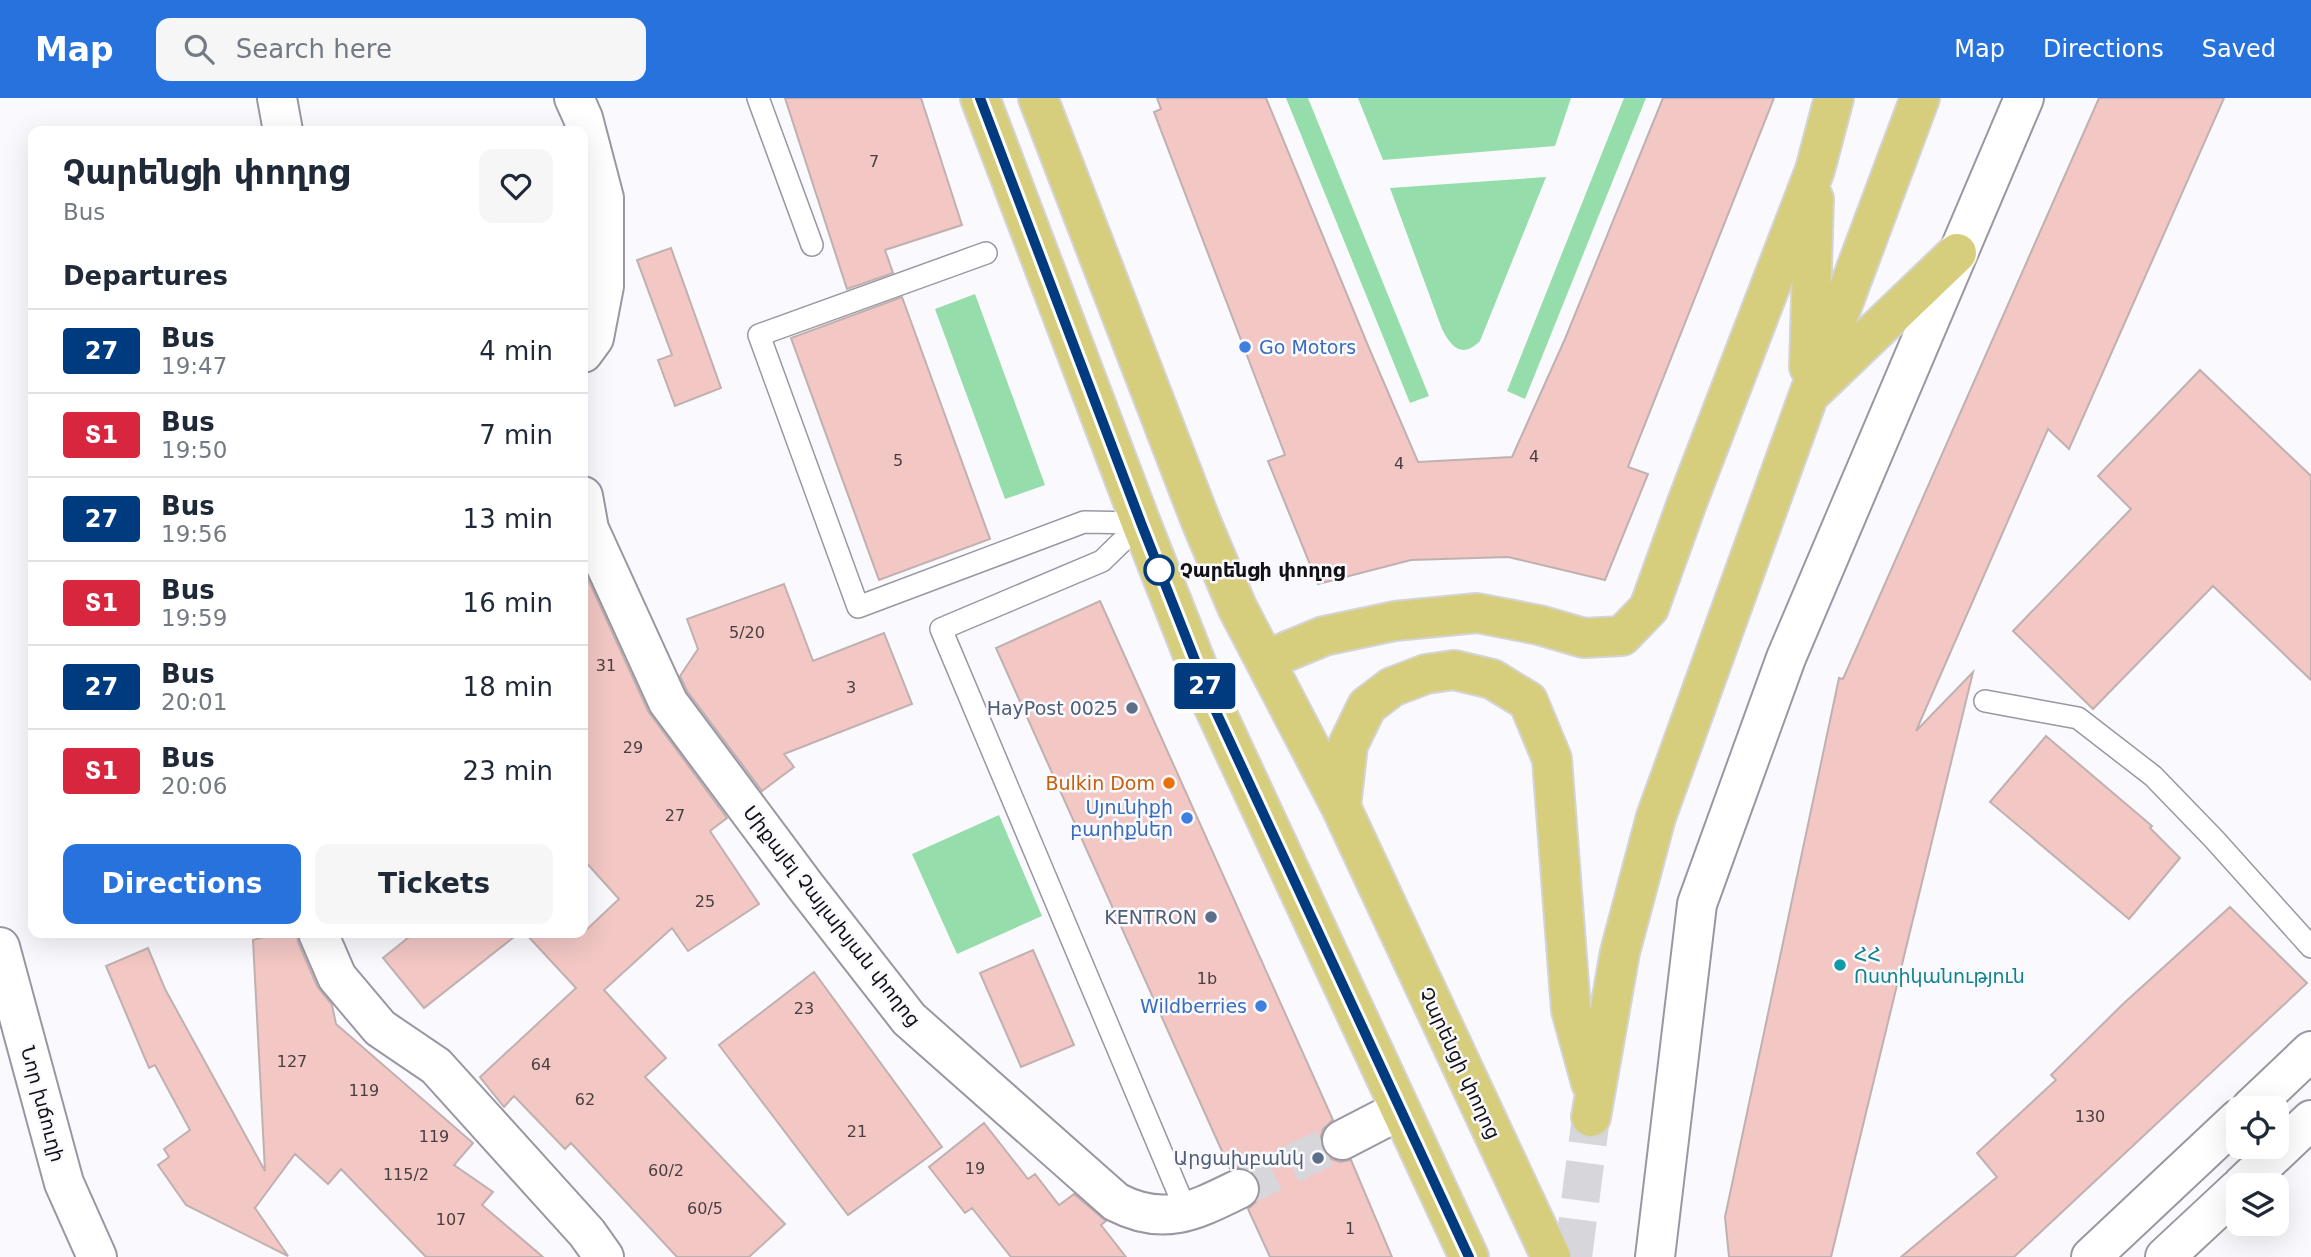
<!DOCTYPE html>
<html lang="en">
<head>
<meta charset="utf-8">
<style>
  body { margin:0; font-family:"DejaVu Sans","Noto Sans Armenian",sans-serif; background:#f6f6f7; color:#1f2937; height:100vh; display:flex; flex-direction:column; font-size:26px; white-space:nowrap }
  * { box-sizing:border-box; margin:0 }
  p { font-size:23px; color:#747a83 }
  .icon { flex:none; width:38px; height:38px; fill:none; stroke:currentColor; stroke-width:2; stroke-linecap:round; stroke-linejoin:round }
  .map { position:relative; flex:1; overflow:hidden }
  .sheet { position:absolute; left:28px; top:28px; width:560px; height:812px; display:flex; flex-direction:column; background:#fff; border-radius:14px; box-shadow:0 7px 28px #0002 }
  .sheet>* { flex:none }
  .badge { padding:0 14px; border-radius:5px; font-size:24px; line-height:46px }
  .controls { position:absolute; left:2226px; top:998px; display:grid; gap:14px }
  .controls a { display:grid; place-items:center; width:63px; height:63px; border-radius:14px; background:#fff; box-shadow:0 7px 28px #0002; font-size:35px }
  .map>.badge { position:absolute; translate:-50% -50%; box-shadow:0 0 0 4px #fff }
  h2 { padding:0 35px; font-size:26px; line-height:63px }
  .round { display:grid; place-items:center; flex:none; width:74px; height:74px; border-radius:14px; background:#f6f6f7 }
  .overview { display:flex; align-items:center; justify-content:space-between; height:119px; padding:0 35px }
  h1 { font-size:33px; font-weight:800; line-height:52px }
  .button { display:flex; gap:14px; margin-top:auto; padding:14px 35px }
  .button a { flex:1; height:80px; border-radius:14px; background:#2772dd; color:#fff; font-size:28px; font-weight:800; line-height:80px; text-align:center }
  .button a+a { background:#f6f6f7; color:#1f2937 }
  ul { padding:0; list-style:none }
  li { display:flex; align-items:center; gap:21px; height:84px; padding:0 35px; border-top:2px solid #e0e1e3 }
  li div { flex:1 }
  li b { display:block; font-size:26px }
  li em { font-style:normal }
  li .badge { min-width:77px; font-weight:700; text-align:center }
  header { display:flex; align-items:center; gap:42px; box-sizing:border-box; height:98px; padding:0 35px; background:#2772dd; color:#fff }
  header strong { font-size:33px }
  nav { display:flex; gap:38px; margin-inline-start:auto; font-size:24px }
  .search { width:490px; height:63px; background:#f6f6f7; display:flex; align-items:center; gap:18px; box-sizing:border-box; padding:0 24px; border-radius:14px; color:#747a83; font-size:26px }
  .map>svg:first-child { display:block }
  .green { fill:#95ddaa }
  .building { fill:#f2c7c4; stroke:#c0b1b0; stroke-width:2 }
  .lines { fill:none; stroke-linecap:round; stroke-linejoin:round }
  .minor-tunnel { stroke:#d7d6db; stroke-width:38; stroke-dasharray:38 19; stroke-linecap:butt }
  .primary-tunnel { stroke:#d7d6db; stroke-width:38; stroke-dasharray:38 19; stroke-linecap:butt }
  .service-casing { stroke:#9a97a3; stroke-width:24 }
  .minor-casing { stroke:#9a97a3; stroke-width:42 }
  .tertiary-casing { stroke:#9a97a3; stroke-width:42 }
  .secondary-casing { stroke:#9a97a3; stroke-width:42 }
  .primary-casing { stroke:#d4d4d5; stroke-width:42 }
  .service { stroke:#fff; stroke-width:21 }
  .minor { stroke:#fff; stroke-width:38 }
  .tertiary { stroke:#fff; stroke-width:38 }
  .secondary { stroke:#fff; stroke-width:38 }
  .primary { stroke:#d7ce7d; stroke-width:38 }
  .line-casing { stroke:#fff; stroke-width:16 }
  .line { stroke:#003b80; stroke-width:10 }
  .shop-dot { fill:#3f7fe0; stroke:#faf9fe; stroke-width:2.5 }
  .stop-dot { fill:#fff; stroke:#003b80; stroke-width:3.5 }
  .service-dot { fill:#5c6f8a; stroke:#faf9fe; stroke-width:2.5 }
  .food-dot { fill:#e8710a; stroke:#faf9fe; stroke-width:2.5 }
  .culture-dot { fill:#0f9aa8; stroke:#faf9fe; stroke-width:2.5 }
  .labels { text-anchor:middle; stroke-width:5; stroke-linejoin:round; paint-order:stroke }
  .number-label { font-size:16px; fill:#493e40 }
  .shop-label { font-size:19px; fill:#366cbe; stroke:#faf9fe; text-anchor:end }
  .stop-label { font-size:19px; font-weight:bold; fill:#111014; stroke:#faf9fe; text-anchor:start }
  .service-label { font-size:19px; fill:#4e5e75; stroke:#faf9fe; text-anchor:end }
  .food-label { font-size:19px; fill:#c56008; stroke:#faf9fe; text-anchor:end }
  .street-label { font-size:19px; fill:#111014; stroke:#faf9fe }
  .culture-label { font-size:19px; fill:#0d838f; stroke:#faf9fe; text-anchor:start }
</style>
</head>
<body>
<header>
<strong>Map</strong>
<div class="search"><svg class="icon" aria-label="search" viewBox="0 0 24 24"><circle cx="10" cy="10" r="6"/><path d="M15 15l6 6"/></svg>Search here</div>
<nav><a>Map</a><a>Directions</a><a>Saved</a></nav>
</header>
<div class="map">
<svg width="2311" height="1159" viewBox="0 0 2311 1159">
  <rect width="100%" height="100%" fill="#faf9fe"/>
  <!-- green -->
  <path class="green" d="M1286 0H1308L1429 298 1410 305Z
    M1358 0H1571L1555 48 1383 62Z
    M1624 0H1646L1525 301 1507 293Z
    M1546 79 1480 243C1462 261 1451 249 1442 231L1390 90Z
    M975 196 1045 387 1005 401 935 211Z
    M999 717 1042 818 957 856 912 756Z"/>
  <!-- building -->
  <path class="building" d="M785 0H921L962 127 885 152 893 175 847 191Z
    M1157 0H1266L1369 250 1418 364 1512 359 1565 241 1663 0H1774L1628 369 1648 376 1605 482 1508 459 1411 462 1318 486 1268 363 1285 357 1154 14 1161 11Z
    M2099 0H2224L2069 351 2048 331 1916 633 1973 574 1831 1159H1729L1725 1119 1839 580 1843 581Z
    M671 150 721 290 675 308 658 262 672 257 637 162Z
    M902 199 990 441 879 482 791 240Z
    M2200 272 2311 378V582L2213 488 2093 611 2013 533 2131 411 2098 378Z
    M583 470 648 613 727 720 710 733 759 806 688 853 672 830 604 892 666 960 645 979 785 1126 749 1159H677L571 1045 565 1051 514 998 504 1009 480 979 576 890 525 835H583L619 801 583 761Z
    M784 486 813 563 884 535 912 606 784 656 794 669 762 693 687 593 680 578 698 551 687 521Z
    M1100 503 1333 1022 1323 1031 1320 1042 1322 1051 1331 1061 1340 1064 1351 1062 1392 1159H1270L1248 1111 1257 1103 1261 1092 1259 1082 1251 1073 1240 1069 1230 1071 996 550Z
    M2046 638 2152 728 2150 730 2180 760 2129 821 1990 704Z
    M2230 809 2307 885 2014 1159H1901L1997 1079 1977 1055 2056 982 2051 977 2123 906Z
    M279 835H297L298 844 317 888 332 907 336 926 473 1045 454 1067 493 1094 482 1107 543 1159H426L341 1071 328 1086 295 1056 255 1110 288 1158 186 1107 158 1067 169 1059 164 1051 190 1032 155 967 149 970 106 868 148 850 165 891 265 1073 253 842Z
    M414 835H519L424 910 383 860Z
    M1033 852 1074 947 1021 969 980 875Z
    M814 874 942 1049 848 1117 719 947Z
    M984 1025 1028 1081 1035 1076 1059 1107 1074 1096 1106 1123 1101 1127 1126 1159H1011L972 1110 965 1115 929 1069Z"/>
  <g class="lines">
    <!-- minor-tunnel -->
    <path class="minor-tunnel" d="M1239 1091 1342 1042"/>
    <!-- primary-tunnel -->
    <path class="primary-tunnel" d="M1573 1159 1591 1019"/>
    <defs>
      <path id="service" d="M758 0 812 147
        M986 155 759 237 858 509 1084 424 1141 425
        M1141 425 1102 463 941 531 1187 1115
        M1985 603 2078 620 2153 678 2214 741 2311 849"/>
      <path id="minor" d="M277 0 283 33
        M574 0 583 20 604 100V188L594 240 583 255
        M583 398 589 431 668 604 806 789 909 921 1116 1104C1164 1129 1194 1113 1239 1091
        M318 835 337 879 380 930 436 968 587 1135 604 1159
        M1342 1042 1400 1012"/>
      <path id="tertiary" d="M1655 1159 1697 806 1786 560 2024 0"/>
      <path id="secondary" d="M0 849 64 1085 97 1159
        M2251 1010 2311 953
        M2242 1087 2311 1022
        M2091 1159 2238 1021
        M2165 1159 2238 1091"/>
      <path id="primary" d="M980 0 1141 425 1211 603 1469 1159
        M1038 0 1200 421 1237 509 1341 709 1551 1159
        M1809 269 1814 101
        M1814 292 1957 155
        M1266 562 1324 538 1395 523 1477 515 1539 527 1584 540 1622 538 1649 510 1688 402 1815 72 1834 0
        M1341 709 1348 647 1367 608 1392 589 1426 576 1454 572 1492 581 1528 603 1552 661 1571 912 1591 985
        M1591 1019 1620 854 1656 719 1808 299 1920 0"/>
    </defs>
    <!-- service casing -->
    <use href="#service" class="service-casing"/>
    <!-- minor casing -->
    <use href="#minor" class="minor-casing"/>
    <!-- tertiary casing -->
    <use href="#tertiary" class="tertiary-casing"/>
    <!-- secondary casing -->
    <use href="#secondary" class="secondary-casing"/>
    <!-- primary casing -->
    <use href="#primary" class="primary-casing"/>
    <!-- service -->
    <use href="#service" class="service"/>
    <!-- minor -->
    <use href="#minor" class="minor"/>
    <!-- tertiary -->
    <use href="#tertiary" class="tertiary"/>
    <!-- secondary -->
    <use href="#secondary" class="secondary"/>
    <!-- primary -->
    <use href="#primary" class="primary"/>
  </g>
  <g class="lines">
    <defs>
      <path id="line" d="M980 0 1141 425 1211 603 1469 1159"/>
    </defs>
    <!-- line casing -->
    <use href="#line" class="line-casing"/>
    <!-- line -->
    <use href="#line" class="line"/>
  </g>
  <!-- markers -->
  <g class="shop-dot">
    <circle cx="1245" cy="249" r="7"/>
    <circle cx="1187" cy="720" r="7"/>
    <circle cx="1261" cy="908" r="7"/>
  </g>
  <circle class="stop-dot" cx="1159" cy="472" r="14"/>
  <g class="service-dot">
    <circle cx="1132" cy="610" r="7"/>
    <circle cx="1211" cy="819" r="7"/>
    <circle cx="1318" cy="1060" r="7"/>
  </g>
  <circle class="food-dot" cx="1169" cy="685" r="7"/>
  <circle class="culture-dot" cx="1840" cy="867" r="7"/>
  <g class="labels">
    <!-- number labels -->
    <g class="number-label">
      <text x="874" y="69">7</text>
      <text x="1534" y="364">4</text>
      <text x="898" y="368">5</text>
      <text x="1399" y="371">4</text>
      <text x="747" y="540">5/20</text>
      <text x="606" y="573">31</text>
      <text x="851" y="595">3</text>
      <text x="633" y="655">29</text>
      <text x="675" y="723">27</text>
      <text x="705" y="809">25</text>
      <text x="1207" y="886">1b</text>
      <text x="804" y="916">23</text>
      <text x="292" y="969">127</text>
      <text x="541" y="972">64</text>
      <text x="364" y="998">119</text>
      <text x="585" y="1007">62</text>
      <text x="2090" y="1024">130</text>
      <text x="857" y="1039">21</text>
      <text x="434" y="1044">119</text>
      <text x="975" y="1076">19</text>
      <text x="666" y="1078">60/2</text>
      <text x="406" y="1082">115/2</text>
      <text x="705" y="1116">60/5</text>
      <text x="451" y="1127">107</text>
      <text x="1350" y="1136">1</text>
    </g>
    <!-- shop labels -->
    <g class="shop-label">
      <text x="1259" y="256" text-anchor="start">Go Motors</text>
      <text x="1173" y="716">Սյունիքի<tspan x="1173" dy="22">բարիքներ</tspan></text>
      <text x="1247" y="915">Wildberries</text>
    </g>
    <!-- stop labels -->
    <g class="stop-label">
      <text x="1180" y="479">Չարենցի փողոց</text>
    </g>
    <!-- service labels -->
    <g class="service-label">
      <text x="1118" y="617">HayPost 0025</text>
      <text x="1197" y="826">KENTRON</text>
      <text x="1304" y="1067">Արցախբանկ</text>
    </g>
    <!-- food labels -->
    <g class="food-label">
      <text x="1155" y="692">Bulkin Dom</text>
    </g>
    <!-- street labels -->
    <g class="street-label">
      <text transform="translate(832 818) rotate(52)" y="7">Միքայել Չայլախյան փողոց</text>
      <text transform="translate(1460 965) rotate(65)" y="7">Չարենցի փողոց</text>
      <text transform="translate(43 1006) rotate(75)" y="7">Նոր խճուղի</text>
    </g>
    <!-- culture labels -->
    <g class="culture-label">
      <text x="1854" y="863">ՀՀ<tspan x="1854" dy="22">Ոստիկանություն</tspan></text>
    </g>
  </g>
</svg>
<div class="controls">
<a><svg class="icon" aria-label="locate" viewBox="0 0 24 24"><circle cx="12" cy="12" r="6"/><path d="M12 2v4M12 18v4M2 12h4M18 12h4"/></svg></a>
<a><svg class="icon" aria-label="layers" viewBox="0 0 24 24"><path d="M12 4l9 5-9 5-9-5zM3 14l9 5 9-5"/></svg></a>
</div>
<b class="badge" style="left:1205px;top:588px;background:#003b80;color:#fff">27</b>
<section class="sheet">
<div class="overview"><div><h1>Չարենցի փողոց</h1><p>Bus</p></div><a class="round"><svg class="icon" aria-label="heart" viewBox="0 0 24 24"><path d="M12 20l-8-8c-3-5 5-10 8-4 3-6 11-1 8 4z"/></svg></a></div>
<h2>Departures</h2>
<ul>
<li><span class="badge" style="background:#003b80;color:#fff">27</span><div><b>Bus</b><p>19:47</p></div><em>4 min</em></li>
<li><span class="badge" style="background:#d7263d;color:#fff">Տ1</span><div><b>Bus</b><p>19:50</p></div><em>7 min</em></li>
<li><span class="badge" style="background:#003b80;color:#fff">27</span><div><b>Bus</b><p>19:56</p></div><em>13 min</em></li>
<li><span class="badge" style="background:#d7263d;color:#fff">Տ1</span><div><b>Bus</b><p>19:59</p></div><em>16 min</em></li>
<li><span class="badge" style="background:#003b80;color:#fff">27</span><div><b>Bus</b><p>20:01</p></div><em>18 min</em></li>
<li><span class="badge" style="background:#d7263d;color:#fff">Տ1</span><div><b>Bus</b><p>20:06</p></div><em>23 min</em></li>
</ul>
<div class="button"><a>Directions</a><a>Tickets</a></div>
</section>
</div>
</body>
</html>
